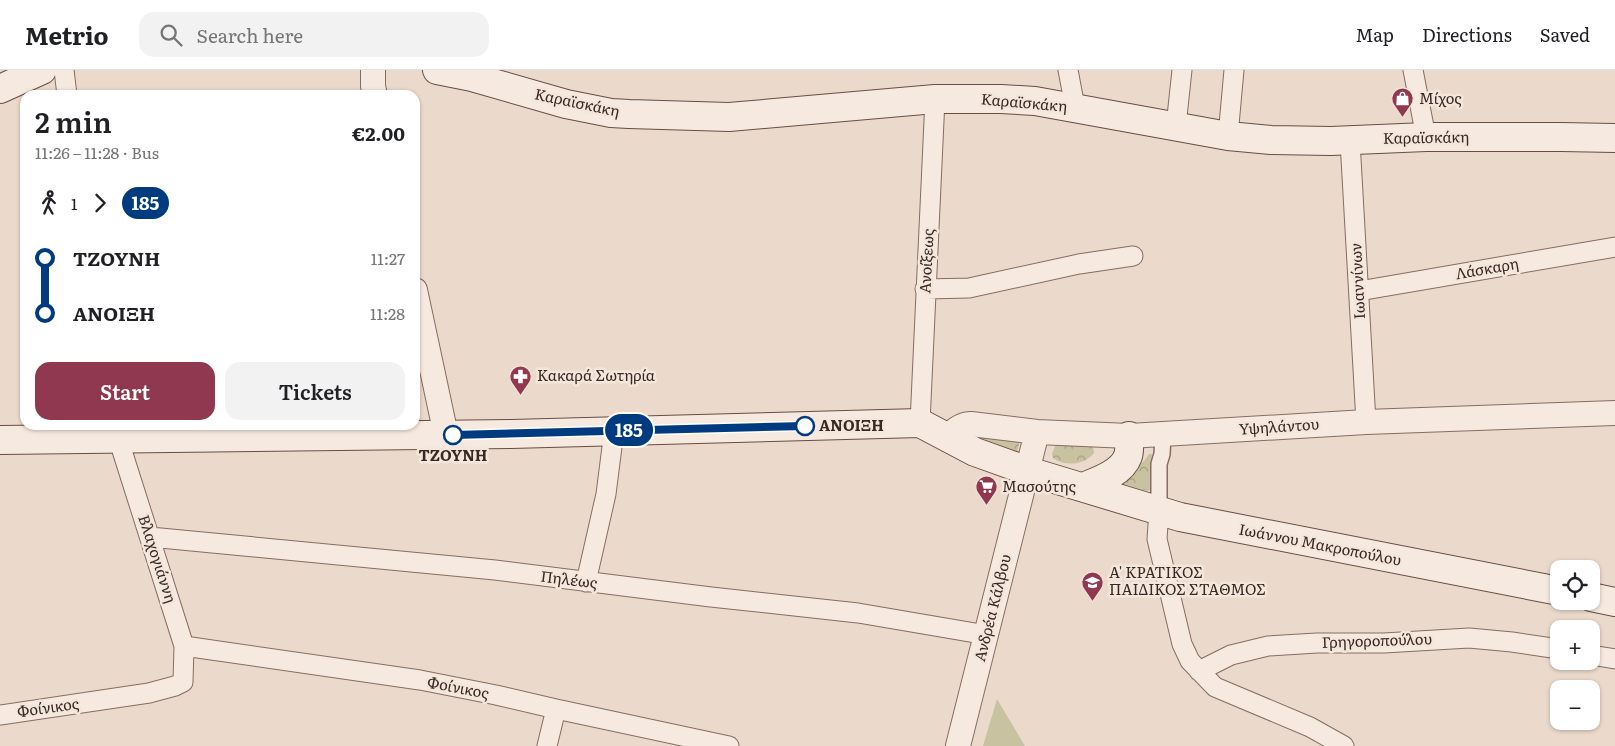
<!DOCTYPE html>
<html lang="en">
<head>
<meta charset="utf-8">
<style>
  body { margin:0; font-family:Literata,serif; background:#f2f2f2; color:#202124; height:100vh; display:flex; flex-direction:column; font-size:19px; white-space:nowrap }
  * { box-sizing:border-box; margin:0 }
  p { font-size:16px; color:#757577 }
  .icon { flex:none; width:28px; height:28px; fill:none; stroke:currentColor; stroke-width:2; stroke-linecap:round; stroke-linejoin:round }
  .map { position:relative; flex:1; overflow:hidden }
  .drawer { position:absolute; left:20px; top:20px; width:400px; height:340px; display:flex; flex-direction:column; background:#fff; border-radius:15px; box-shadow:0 1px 4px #0004 }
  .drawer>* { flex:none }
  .badge { padding:0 10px; border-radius:16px; font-size:18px; line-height:32px }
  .tools { position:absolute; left:1550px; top:490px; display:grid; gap:10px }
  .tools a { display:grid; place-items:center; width:50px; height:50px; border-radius:10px; background:#fff; box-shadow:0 1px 4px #0004; font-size:25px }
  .map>.badge { position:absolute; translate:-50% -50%; box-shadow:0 0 0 2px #fff }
  .legs { display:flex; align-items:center; gap:8px; height:55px; padding:0 15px; font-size:16px }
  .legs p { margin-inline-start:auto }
  .overview { display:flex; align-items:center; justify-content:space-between; height:85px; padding:0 15px }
  h1 { font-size:28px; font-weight:600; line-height:38px }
  .action { display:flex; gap:10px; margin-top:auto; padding:10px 15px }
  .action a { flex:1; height:58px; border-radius:15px; background:#8f384f; color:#fff; font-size:20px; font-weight:600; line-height:58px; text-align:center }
  .action a+a { background:#f2f2f2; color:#202124 }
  ul { padding:0 15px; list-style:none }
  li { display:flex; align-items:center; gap:18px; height:55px; font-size:19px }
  li i { display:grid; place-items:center; width:8px; height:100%; margin:0 6px; background:currentColor }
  li i::after { content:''; width:12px; height:12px; margin:-6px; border:4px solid; border-radius:50%; background:#fff }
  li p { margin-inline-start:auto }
  li:first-child i { background:linear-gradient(#0000 50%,currentColor 0) }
  li:last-child i { background:linear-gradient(currentColor 50%,#0000 0) }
  header { display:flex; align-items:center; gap:30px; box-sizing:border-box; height:70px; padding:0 25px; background:#fff; border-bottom:1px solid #e0e0e0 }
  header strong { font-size:24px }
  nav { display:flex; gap:28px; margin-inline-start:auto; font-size:18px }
  .search { width:350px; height:45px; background:#f2f2f2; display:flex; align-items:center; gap:12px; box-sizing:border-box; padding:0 18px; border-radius:15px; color:#757577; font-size:19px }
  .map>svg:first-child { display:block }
  .grass { fill:#c8c2a1 }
  .park { fill:url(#park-crowns) }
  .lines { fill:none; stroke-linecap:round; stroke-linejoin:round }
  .pedestrian-casing { stroke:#866c62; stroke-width:18 }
  .minor-casing { stroke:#866c62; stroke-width:21 }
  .tertiary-casing { stroke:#866c62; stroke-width:26 }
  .secondary-casing { stroke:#684d44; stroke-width:30 }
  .pedestrian { stroke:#f6e9df; stroke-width:15 }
  .minor { stroke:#f6e9df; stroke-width:19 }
  .tertiary { stroke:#f6e9df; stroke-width:24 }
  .secondary { stroke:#f6e9df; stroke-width:28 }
  .line-1-casing { stroke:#fff; stroke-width:11 }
  .line-1 { stroke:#003b80; stroke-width:8 }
  .stop-1-dot { fill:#fff; stroke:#003b80; stroke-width:2.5 }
  .labels { text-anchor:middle; stroke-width:5; stroke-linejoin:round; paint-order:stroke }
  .poi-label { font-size:15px; fill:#392823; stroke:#f3e6db; text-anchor:start }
  .street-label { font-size:15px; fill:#392823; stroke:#f3e6db }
  .stop-label { font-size:15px; font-weight:bold; fill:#392823; stroke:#f3e6db; text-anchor:start }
</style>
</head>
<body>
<header>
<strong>Metrio</strong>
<div class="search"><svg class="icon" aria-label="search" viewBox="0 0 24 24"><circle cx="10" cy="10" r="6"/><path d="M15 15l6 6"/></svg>Search here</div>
<nav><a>Map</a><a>Directions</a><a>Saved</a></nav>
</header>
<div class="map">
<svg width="1615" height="676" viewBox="0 0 1615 676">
  <defs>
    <pattern id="park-crowns" width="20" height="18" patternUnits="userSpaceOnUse" patternTransform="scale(1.25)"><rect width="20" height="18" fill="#c8c2a1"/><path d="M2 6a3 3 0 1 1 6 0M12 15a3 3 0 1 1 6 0" fill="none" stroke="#a39e83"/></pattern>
  </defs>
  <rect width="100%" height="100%" fill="#ebdacc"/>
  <!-- grass -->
  <path class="grass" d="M997 629 1025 676H983Z"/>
  <!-- park -->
  <path class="park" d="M977 364 1020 370 1017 384 980 370Z
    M1061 375 1093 376 1094 383C1085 395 1065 397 1053 388L1052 384 1055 376Z
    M1149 384H1152L1150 405 1152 416 1149 421 1112 414 1144 391Z"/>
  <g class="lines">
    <defs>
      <path id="pedestrian" d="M1159 441V394L1162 384 1163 365"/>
      <path id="minor" d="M64 0 67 25
        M1068 0 1075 37
        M1413 0 1426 67
        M1176 56 1182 0
        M1228 66 1234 0
        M1350 71 1366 352
        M925 219 969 218 1079 194 1133 186
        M1359 221 1615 177
        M920 353 935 29
        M1159 441 1157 469 1182 574 1190 591 1215 617 1310 657 1344 676
        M150 467 495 500 711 527 858 543 987 565
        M586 512 606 424 614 361
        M184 576 420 610 496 625 556 639 729 676
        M1591 585 1615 589
        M1199 601 1231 585 1268 576 1317 573H1384L1469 568 1512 572 1559 579
        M0 645 149 623 175 616 183 612 184 576 118 368
        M547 676 556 639"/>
      <path id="tertiary" d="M373 0V16L375 25
        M415 220 446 365
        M948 367C954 360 961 354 971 354L1037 362 1129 366 1366 352 1615 343
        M958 676 1037 362"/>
      <path id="secondary" d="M437 0 472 7 566 34 611 43 629 44 729 47 935 29H1001L1035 31 1228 66 1271 70 1331 71 1426 67H1561L1615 68
        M0 19 42 0
        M0 370 511 364 920 353 975 382 1028 401 1180 447 1559 521
        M1083 417C1098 411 1122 403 1128 386 1130 380 1129 372 1129 366
        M1591 527 1615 532"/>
    </defs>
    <!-- pedestrian casing -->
    <use href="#pedestrian" class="pedestrian-casing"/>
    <!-- minor casing -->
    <use href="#minor" class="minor-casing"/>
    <!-- tertiary casing -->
    <use href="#tertiary" class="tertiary-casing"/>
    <!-- secondary casing -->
    <use href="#secondary" class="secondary-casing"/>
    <!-- pedestrian -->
    <use href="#pedestrian" class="pedestrian"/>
    <!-- minor -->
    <use href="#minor" class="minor"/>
    <!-- tertiary -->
    <use href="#tertiary" class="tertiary"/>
    <!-- secondary -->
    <use href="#secondary" class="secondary"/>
  </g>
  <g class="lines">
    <defs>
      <path id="line-1" d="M453 365 805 356"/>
    </defs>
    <!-- line-1 casing -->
    <use href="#line-1" class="line-1-casing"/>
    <!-- line-1 -->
    <use href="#line-1" class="line-1"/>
  </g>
  <!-- icons -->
  <defs>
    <symbol id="shop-pin" viewBox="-11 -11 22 30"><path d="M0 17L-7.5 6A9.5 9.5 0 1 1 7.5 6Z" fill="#8f384f" stroke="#f3e6db"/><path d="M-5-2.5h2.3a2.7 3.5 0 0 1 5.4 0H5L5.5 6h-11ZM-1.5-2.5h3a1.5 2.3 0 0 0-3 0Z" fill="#fff"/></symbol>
    <symbol id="pharmacy-pin" viewBox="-11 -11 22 30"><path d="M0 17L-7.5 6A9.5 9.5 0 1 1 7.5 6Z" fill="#8f384f" stroke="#f3e6db"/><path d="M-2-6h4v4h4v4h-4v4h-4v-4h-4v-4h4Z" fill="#fff"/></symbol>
    <symbol id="supermarket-pin" viewBox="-11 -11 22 30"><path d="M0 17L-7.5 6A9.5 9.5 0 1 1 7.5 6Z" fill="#8f384f" stroke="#f3e6db"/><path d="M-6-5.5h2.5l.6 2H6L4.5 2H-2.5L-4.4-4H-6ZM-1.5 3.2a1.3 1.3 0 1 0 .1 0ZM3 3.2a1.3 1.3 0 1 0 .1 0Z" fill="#fff"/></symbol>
    <symbol id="school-pin" viewBox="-11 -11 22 30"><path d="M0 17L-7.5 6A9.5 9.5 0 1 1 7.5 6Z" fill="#8f384f" stroke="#f3e6db"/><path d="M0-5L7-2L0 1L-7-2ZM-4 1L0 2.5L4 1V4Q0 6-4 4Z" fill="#fff"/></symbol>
  </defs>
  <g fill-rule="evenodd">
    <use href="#shop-pin" x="1390" y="16" width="25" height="34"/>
    <use href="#pharmacy-pin" x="508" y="294" width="25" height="34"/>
    <use href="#supermarket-pin" x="974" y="404" width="25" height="34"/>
    <use href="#school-pin" x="1080" y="500" width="25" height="34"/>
  </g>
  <!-- markers -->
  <g class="stop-1-dot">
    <circle cx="805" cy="356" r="9"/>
    <circle cx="453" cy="365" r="9"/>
  </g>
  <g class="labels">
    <!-- poi labels -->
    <g class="poi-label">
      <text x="1419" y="34">Μίχος</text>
      <text x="537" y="311">Κακαρά Σωτηρία</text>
      <text x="1002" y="422">Μασούτης</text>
      <text x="1109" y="508">Α' ΚΡΑΤΙΚΟΣ<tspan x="1109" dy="17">ΠΑΙΔΙΚΟΣ ΣΤΑΘΜΟΣ</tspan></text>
    </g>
    <!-- street labels -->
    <g class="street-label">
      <text transform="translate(577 33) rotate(12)" y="5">Καραϊσκάκη</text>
      <text transform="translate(1024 33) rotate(5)" y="5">Καραϊσκάκη</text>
      <text transform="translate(1426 68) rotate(-1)" y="5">Καραϊσκάκη</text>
      <text transform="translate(927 191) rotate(-87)" y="5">Ανοίξεως</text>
      <text transform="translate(1487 199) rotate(-10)" y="5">Λάσκαρη</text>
      <text transform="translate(1358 211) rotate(-93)" y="5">Ιωαννίνων</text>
      <text transform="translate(1279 357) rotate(-4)" y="5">Υψηλάντου</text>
      <text transform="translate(1320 475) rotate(11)" y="5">Ιωάννου Μακροπούλου</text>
      <text transform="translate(157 489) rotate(72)" y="5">Βλαχογιάννη</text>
      <text transform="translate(569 510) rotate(7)" y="5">Πηλέως</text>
      <text transform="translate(993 538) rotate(-76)" y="5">Ανδρέα Κάλβου</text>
      <text transform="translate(1377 571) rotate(-2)" y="5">Γρηγοροπούλου</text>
      <text transform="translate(458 618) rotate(11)" y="5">Φοίνικος</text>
      <text transform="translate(48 638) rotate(-8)" y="5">Φοίνικος</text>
    </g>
    <!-- stop labels -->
    <g class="stop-label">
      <text x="819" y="361">ΑΝΟΙΞΗ</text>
      <text x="453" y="391" text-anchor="middle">ΤΖΟΥΝΗ</text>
    </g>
  </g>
</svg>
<div class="tools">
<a><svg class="icon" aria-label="locate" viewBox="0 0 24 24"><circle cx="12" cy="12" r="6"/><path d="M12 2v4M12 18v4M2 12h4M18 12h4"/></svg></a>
<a>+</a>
<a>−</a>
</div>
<b class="badge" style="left:629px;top:360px;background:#003b80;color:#fff">185</b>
<section class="drawer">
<div class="overview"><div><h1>2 min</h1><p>11:26 – 11:28 · Bus</p></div><b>€2.00</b></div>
<div class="legs"><svg class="icon" aria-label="walk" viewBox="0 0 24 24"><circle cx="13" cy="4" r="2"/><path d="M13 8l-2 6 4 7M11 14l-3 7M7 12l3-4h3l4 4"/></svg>1<svg class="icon" aria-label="forward" viewBox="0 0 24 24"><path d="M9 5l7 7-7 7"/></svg><b class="badge" style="background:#003b80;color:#fff">185</b></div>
<ul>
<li><i style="color:#003b80"></i><b>ΤΖΟΥΝΗ</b><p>11:27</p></li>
<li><i style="color:#003b80"></i><b>ΑΝΟΙΞΗ</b><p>11:28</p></li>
</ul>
<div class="action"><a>Start</a><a>Tickets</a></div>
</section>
</div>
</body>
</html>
